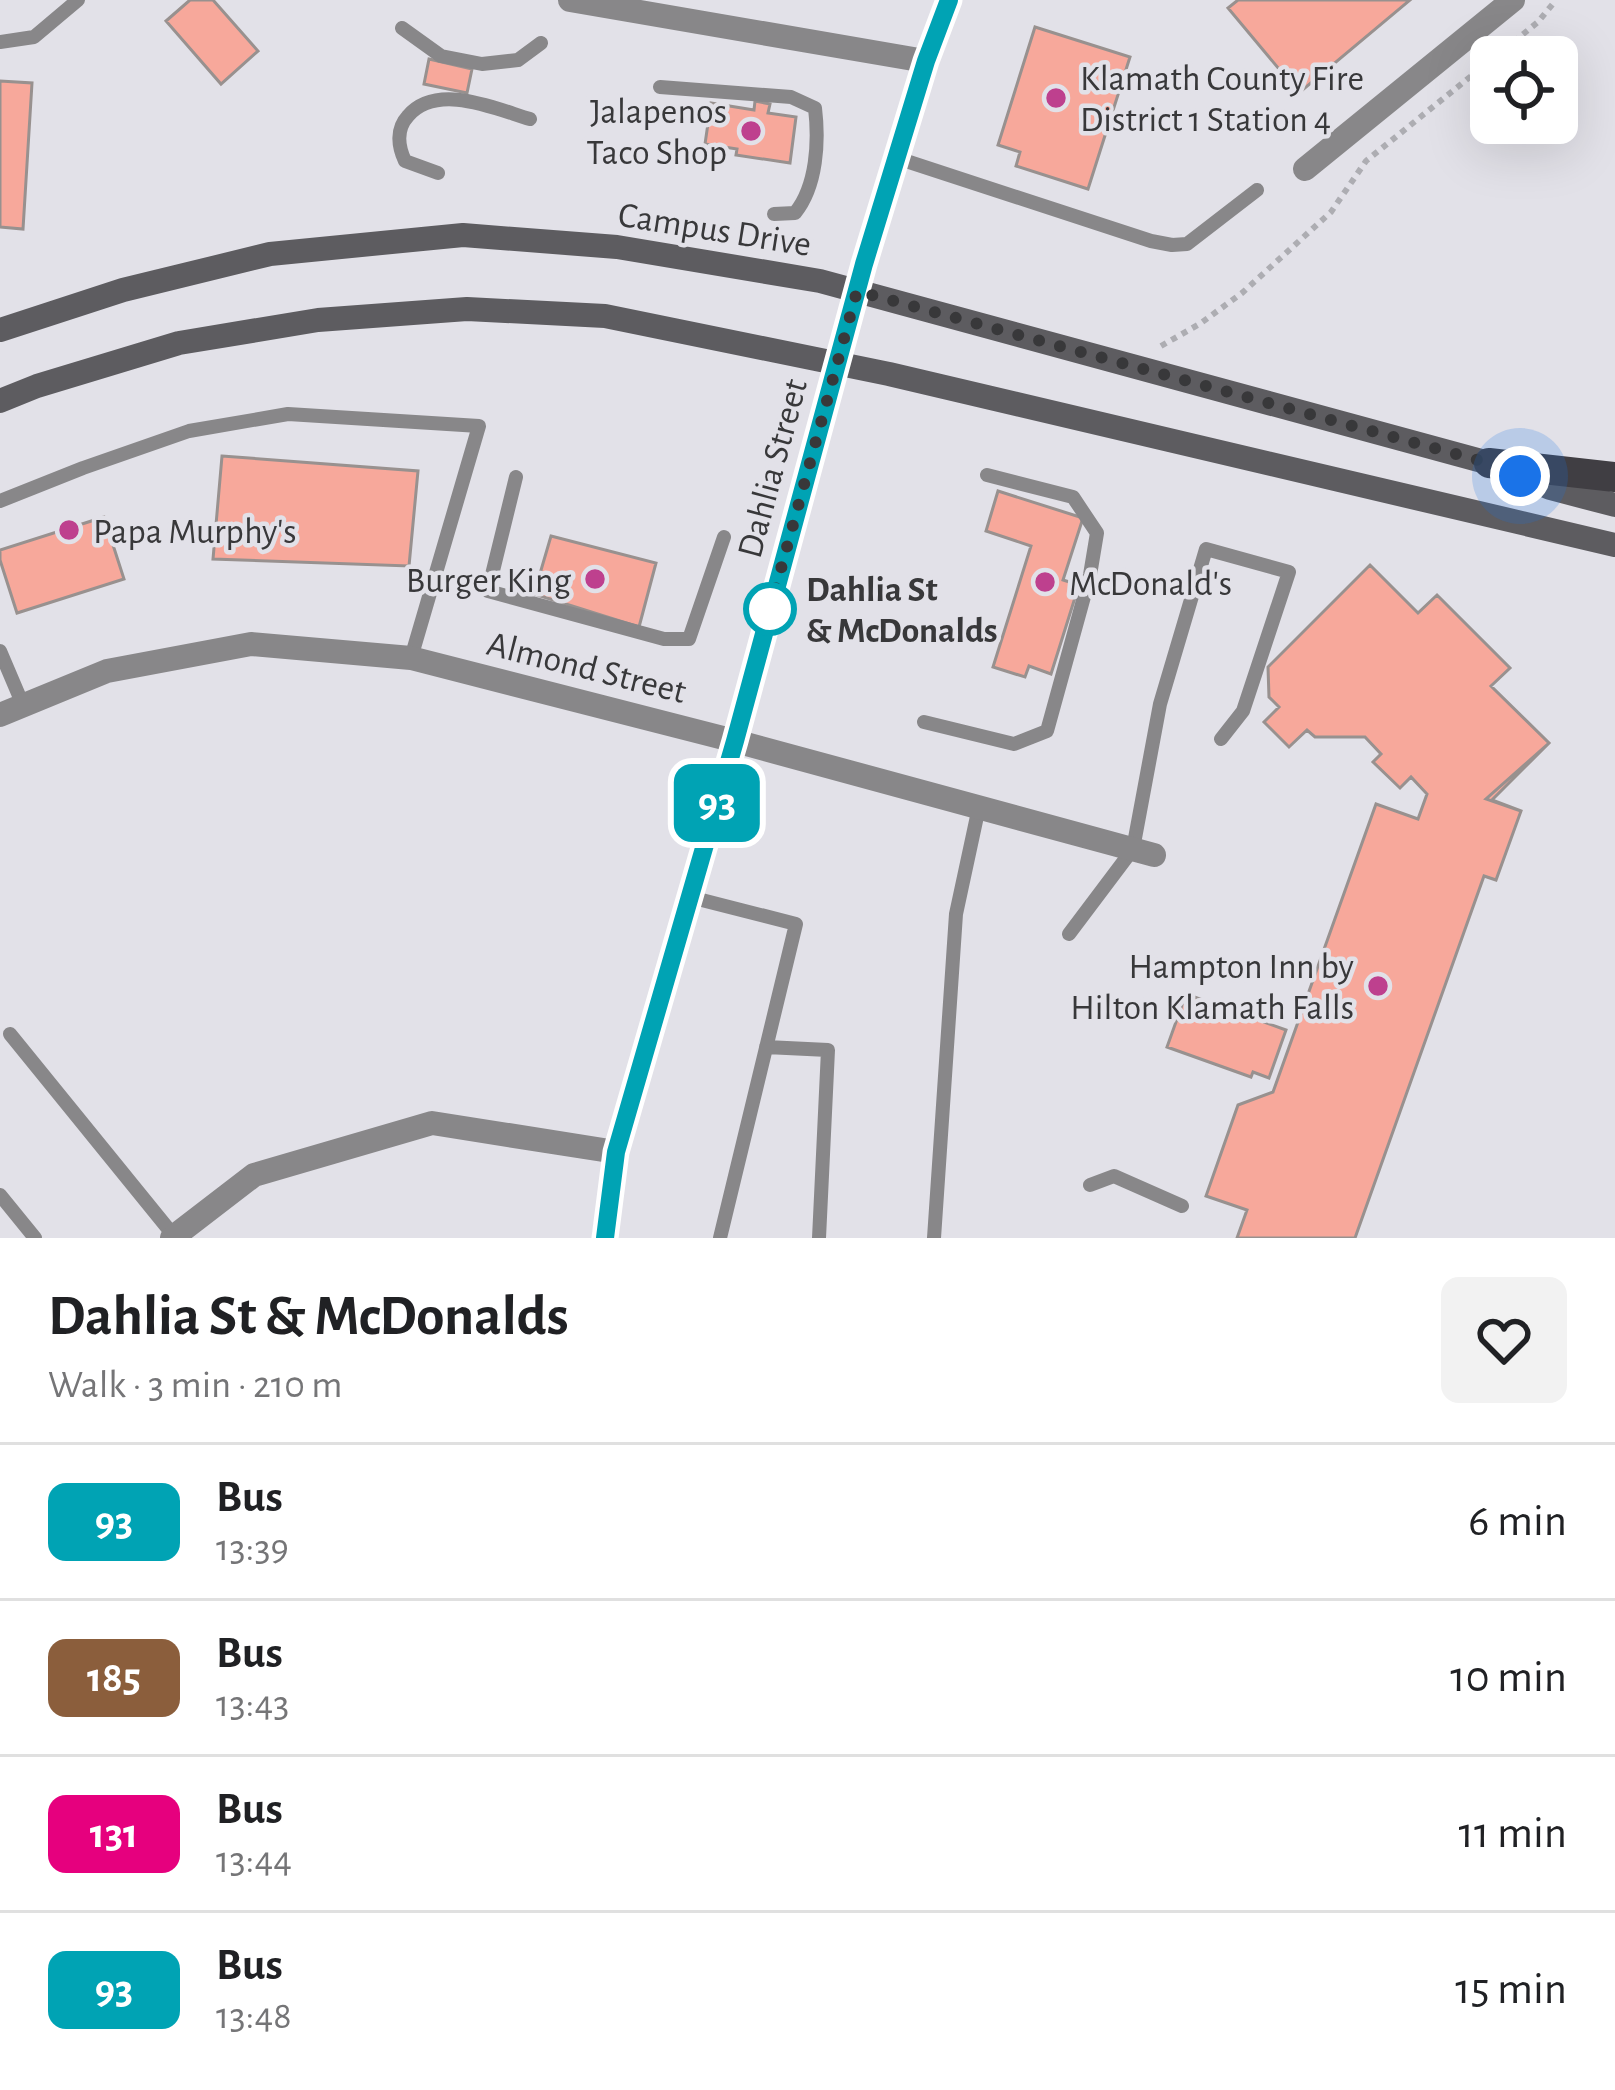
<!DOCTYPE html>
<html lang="en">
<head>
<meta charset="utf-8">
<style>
  body { margin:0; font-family:"Alegreya Sans",sans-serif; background:#f2f2f2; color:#202124; height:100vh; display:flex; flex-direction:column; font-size:45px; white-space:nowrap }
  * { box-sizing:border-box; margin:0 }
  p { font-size:39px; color:#757577 }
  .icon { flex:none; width:66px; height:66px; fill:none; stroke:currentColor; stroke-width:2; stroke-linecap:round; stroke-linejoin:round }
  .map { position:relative; height:1238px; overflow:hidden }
  .side { display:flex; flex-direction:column; background:#fff; flex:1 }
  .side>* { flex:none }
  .badge { padding:0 24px; border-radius:18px; font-size:42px; line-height:78px }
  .buttons { position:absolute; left:1470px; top:36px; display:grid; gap:24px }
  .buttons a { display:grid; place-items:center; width:108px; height:108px; border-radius:18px; background:#fff; box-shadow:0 12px 48px #0002; font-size:60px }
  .you { position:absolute; width:60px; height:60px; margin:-30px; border:9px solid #fff; border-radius:50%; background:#1a73e8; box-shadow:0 0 0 18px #1a73e833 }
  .map>.badge { position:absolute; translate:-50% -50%; box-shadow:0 0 0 6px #fff }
  .round { display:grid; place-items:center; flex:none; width:126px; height:126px; border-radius:18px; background:#f2f2f2 }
  .summary { display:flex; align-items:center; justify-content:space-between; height:204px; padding:0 48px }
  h1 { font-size:57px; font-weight:700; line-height:90px }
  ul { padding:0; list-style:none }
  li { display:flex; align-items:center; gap:36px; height:156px; padding:0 48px; border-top:3px solid #e0e0e0 }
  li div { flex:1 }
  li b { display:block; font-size:45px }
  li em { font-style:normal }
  li .badge { min-width:132px; font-weight:700; text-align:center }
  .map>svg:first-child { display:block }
  .building { fill:#f7a89b; stroke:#98918f; stroke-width:3 }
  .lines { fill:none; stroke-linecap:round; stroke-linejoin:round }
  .path { stroke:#adadb2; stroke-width:6; stroke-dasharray:6 6; stroke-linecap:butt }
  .lane { stroke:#888789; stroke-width:14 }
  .street { stroke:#888789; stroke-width:24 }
  .secondary { stroke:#5d5c60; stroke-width:24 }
  .primary { stroke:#403e43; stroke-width:30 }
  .line-casing { stroke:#fff; stroke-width:27 }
  .line { stroke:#00a3b4; stroke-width:18 }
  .walk { stroke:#38383a; stroke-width:12; stroke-dasharray:0 21.6 }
  .poi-dot { fill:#be408e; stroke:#e2e1e8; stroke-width:4.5 }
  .stop-dot { fill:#fff; stroke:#00a3b4; stroke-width:6 }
  .labels { text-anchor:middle; stroke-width:9; stroke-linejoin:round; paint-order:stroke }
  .poi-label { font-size:36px; fill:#38383a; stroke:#e2e1e8; text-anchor:start }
  .street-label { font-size:36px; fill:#38383a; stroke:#e2e1e8 }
  .stop-label { font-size:36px; font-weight:bold; fill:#38383a; stroke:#e2e1e8; text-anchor:start }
</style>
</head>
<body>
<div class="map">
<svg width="1615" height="1238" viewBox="0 0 1615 1238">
  <rect width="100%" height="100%" fill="#e2e1e8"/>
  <!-- building -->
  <path class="building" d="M190 0H213L258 51 221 84 166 21Z
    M1238 0H1410L1299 93 1228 8Z
    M1035 27 1130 57 1088 189 1016 166 1020 152 998 145Z
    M429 59 472 69 467 93 424 84Z
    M0 81 32 83 23 229 0 227Z
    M755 101 770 104 768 113 796 117 790 163 736 155 737 149 705 144 711 103 754 110Z
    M222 456 418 471 409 566 213 559Z
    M998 491 1083 518 1063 580 1079 585 1051 674 1029 666 1025 677 993 667 1031 546 986 531Z
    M104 517 124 579 17 613 0 560V550Z
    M551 536 656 563 639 627 534 594Z
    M1370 565 1418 613 1437 595 1510 668 1491 686 1549 743 1492 800 1521 811 1496 880 1484 876 1355 1238H1237L1247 1210 1206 1196 1238 1105 1273 1092 1376 804 1418 819 1427 794 1411 777 1400 788 1373 762 1381 754 1365 737H1315L1307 730 1289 747 1264 722 1279 707 1269 697 1268 667Z
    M1370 565 1418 613 1437 595 1510 668 1491 686 1549 743 1486 799 1521 811 1496 880 1484 876 1355 1238H1237L1247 1210 1206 1196 1238 1105 1273 1092 1376 804 1418 819 1427 794 1411 777 1400 788 1373 762 1381 754 1365 737H1315L1307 730 1289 747 1264 722 1279 707 1269 697 1268 667Z
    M1186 994 1286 1030 1269 1078 1253 1072 1251 1077 1167 1047Z"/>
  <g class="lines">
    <!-- path -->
    <path class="path" d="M1495 57 1538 22 1556 0
      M1161 346 1201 323 1242 293 1331 212 1366 161 1491 60"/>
    <!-- lane -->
    <path class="lane" d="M402 28 441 56 482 64 518 60 541 43
      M0 42 34 37 78 0
      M660 87 791 97 815 108C819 141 817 186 795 213L774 214
      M897 158 1151 241 1172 245 1187 244 1257 190
      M438 173 405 161C398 146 396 129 408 116 437 82 496 109 530 119
      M516 477 488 591 664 639H689L724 537
      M0 501 83 468 189 431 288 414 479 426 411 658
      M0 651 23 705
      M924 722 1014 744 1047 731 1090 575 1097 533 1073 497 987 475
      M690 897 796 924 720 1238
      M1069 934 1133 849 1160 704 1206 549 1289 572 1243 711 1221 739
      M10 1034 174 1236
      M766 1047 828 1050 819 1238
      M1090 1185 1114 1176 1182 1206
      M0 1195 35 1238
      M934 1238 956 914 979 807"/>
    <!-- street -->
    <path class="street" d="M570 0 925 61
      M1305 169 1513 0
      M0 715 107 671 251 644 411 658 735 741 1154 855
      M172 1238 254 1175 432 1123 616 1152
      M604 1238 616 1152 735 741 837 363"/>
    <!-- secondary -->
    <path class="secondary" d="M0 330 123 290 270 254 463 235 617 247 820 281 1489 463 1550 488 1615 505
      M837 363C871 241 904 118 949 0
      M0 401 37 386 179 343 318 320 467 309 605 316 889 374 1615 545"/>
    <!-- primary -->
    <path class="primary" d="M1489 463 1615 477"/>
  </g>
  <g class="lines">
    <defs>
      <path id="line" d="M605 1238 616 1152 735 741 864 264 926 61 949 0"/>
    </defs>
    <!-- line casing -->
    <use href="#line" class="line-casing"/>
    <!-- line -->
    <use href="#line" class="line"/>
    <!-- walk -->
    <path class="walk" d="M770 609 857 291 1489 463 1520 476"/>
  </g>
  <!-- markers -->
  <g class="poi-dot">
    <circle cx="1056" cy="98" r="12"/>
    <circle cx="751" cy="131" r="12"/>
    <circle cx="69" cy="530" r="12"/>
    <circle cx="595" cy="579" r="12"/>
    <circle cx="1045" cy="582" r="12"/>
    <circle cx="1378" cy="986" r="12"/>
  </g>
  <circle class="stop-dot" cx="770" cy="609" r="24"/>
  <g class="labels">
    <!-- poi labels -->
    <g class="poi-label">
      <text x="1080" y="90">Klamath County Fire<tspan x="1080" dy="41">District 1 Station 4</tspan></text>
      <text x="727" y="123" text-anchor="end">Jalapenos<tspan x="727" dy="41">Taco Shop</tspan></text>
      <text x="93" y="543">Papa Murphy's</text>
      <text x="571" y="592" text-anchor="end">Burger King</text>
      <text x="1069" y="595">McDonald's</text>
      <text x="1354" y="978" text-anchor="end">Hampton Inn by<tspan x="1354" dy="41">Hilton Klamath Falls</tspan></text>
    </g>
    <!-- street labels -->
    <g class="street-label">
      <text transform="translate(715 228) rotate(9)" y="13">Campus Drive</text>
      <text transform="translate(771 468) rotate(-75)" y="13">Dahlia Street</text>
      <text transform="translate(587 666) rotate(14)" y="13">Almond Street</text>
    </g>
    <!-- stop labels -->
    <g class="stop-label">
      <text x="806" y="601">Dahlia St<tspan x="806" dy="41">&amp; McDonalds</tspan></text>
    </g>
  </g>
</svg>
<div class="buttons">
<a><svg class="icon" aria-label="locate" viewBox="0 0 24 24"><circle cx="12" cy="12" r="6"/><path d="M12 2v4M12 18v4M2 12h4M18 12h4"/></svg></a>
</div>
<div class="you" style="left:1520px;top:476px"></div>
<b class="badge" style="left:717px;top:803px;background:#00a3b4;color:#fff">93</b>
</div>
<section class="side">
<div class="summary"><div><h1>Dahlia St &amp; McDonalds</h1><p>Walk · 3 min · 210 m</p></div><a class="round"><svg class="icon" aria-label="heart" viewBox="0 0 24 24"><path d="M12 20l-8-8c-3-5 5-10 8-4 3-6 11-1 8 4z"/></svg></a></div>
<ul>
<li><span class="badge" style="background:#00a3b4;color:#fff">93</span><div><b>Bus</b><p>13:39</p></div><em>6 min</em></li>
<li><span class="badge" style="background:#8b5e3c;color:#fff">185</span><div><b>Bus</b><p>13:43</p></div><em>10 min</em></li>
<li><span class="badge" style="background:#e6007e;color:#fff">131</span><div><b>Bus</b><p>13:44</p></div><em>11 min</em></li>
<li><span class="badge" style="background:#00a3b4;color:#fff">93</span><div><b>Bus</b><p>13:48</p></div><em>15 min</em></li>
</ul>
</section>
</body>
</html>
